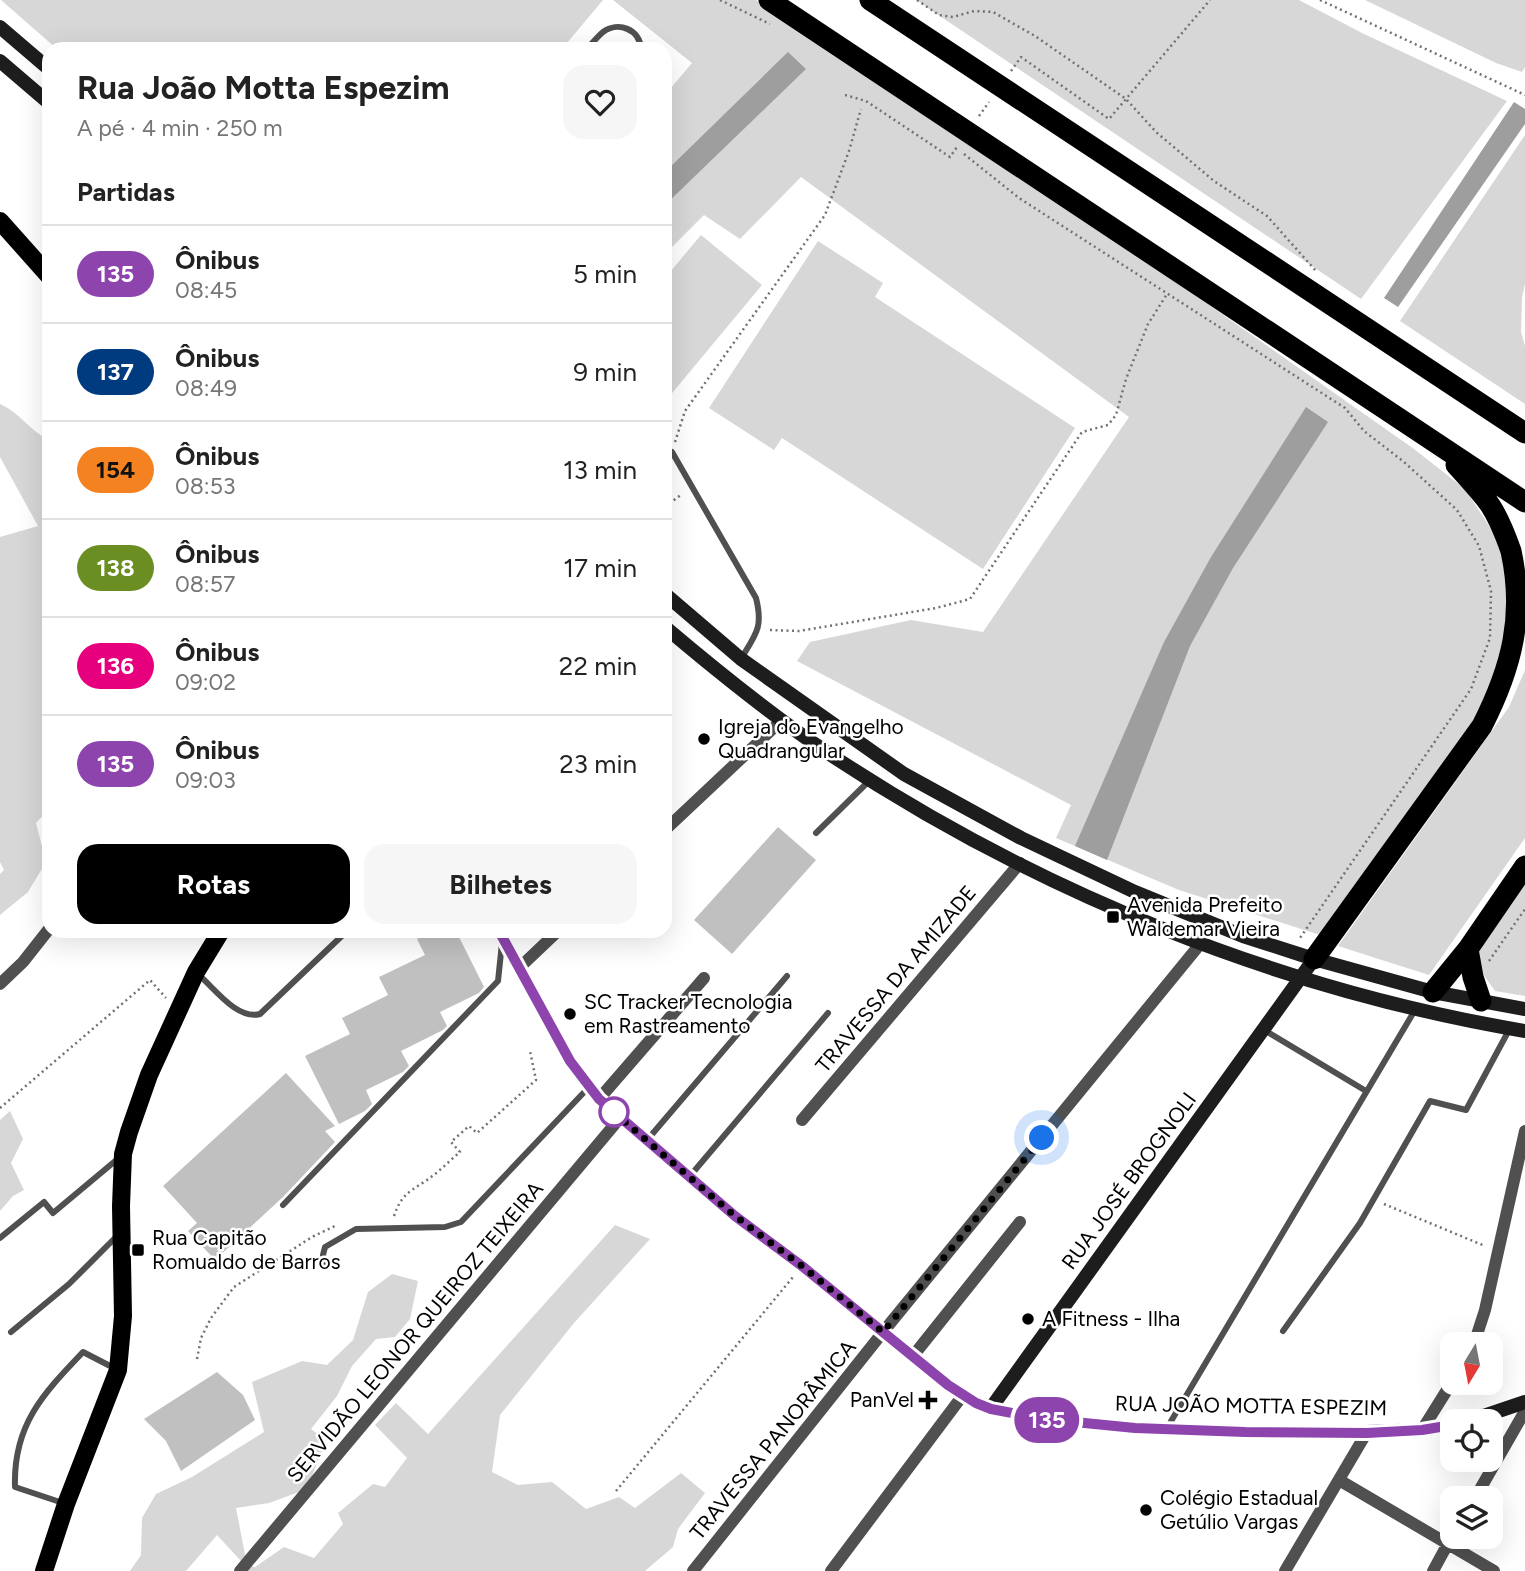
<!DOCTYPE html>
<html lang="pt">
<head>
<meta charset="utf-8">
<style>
  body { margin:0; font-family:Figtree,sans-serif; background:#f6f6f6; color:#222; height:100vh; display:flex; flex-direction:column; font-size:26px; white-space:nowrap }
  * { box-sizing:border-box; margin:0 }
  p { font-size:23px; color:#767676 }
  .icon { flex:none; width:38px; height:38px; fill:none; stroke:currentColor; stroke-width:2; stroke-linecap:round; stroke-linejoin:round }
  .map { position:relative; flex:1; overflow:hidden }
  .sheet { position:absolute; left:42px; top:42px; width:630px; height:896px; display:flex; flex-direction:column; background:#fff; border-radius:21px; box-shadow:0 7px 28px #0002 }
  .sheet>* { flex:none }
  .badge { padding:0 14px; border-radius:23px; font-size:24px; line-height:46px }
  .needle { width:46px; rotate:190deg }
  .tools { position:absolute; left:1440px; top:1332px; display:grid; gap:14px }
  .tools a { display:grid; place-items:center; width:63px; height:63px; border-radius:14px; background:#fff; box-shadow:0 7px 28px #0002; font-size:35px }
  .you { position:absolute; width:35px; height:35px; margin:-18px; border:5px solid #fff; border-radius:50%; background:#1a73e8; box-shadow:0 0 0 10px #1a73e833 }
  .map>.badge { position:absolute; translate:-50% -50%; box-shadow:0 0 0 4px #fff }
  h2 { padding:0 35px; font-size:26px; line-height:63px }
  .round { display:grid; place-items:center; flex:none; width:74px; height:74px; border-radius:21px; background:#f6f6f6 }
  .headline { display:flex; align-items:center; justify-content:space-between; height:119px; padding:0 35px }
  h1 { font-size:33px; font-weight:700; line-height:52px }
  .primary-button { display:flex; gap:14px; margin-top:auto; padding:14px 35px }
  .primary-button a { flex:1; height:80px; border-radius:21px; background:#000; color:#fff; font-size:28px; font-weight:700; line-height:80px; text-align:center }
  .primary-button a+a { background:#f6f6f6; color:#222 }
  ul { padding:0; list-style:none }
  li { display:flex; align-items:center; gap:21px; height:98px; padding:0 35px; border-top:2px solid #e0e0e0 }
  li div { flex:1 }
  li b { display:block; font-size:26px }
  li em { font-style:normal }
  li .badge { min-width:77px; font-weight:700; text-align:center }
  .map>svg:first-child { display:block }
  .green { fill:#d7d7d7 }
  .water { fill:#9e9e9e }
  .building { fill:#c0c0c0 }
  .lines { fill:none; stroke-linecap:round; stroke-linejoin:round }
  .path { stroke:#727272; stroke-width:2.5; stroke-dasharray:2 3.5; stroke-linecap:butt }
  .lane { stroke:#505050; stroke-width:6 }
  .street { stroke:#505050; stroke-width:12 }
  .secondary { stroke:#1d1d1d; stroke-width:14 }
  .primary { stroke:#000; stroke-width:18 }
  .highway { stroke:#000; stroke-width:21 }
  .line-casing { stroke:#fff; stroke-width:16 }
  .line { stroke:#8e44ad; stroke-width:10 }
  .walk { stroke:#000; stroke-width:7; stroke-dasharray:0 12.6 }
  .poi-dot { fill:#000; stroke:#fff; stroke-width:2.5 }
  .stop-dot { fill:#fff; stroke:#8e44ad; stroke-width:3.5 }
  .labels { text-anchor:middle; stroke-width:5; stroke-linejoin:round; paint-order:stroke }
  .poi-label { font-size:21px; fill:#000; stroke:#fff; text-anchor:start }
  .street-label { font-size:21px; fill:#000; stroke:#fff }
</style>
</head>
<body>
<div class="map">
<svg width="1525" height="1571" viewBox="0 0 1525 1571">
  <rect width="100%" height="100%" fill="#fff"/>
  <!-- green -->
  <path class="green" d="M1 0H603L562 49H57Z
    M613 0H756L1071 208 1414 449 1465 489 1495 535 1508 574 1505 654 1483 708 1323 936 1179 890 1056 838 1071 805 797 661 810 642 911 620 983 632 1129 417 801 177 740 239 704 215 665 254V95L692 63Z
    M916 0H1299L1362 33 1507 101 1361 299Z
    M1365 0H1525V67L1522 72 1496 63Z
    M1525 135V284L1522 297 1521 332 1525 346V404L1400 321Z
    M701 235 762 285 668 398 665 395V278Z
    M818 241 883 283 875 297 1075 428 983 569 782 438 774 450 709 408Z
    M0 404C19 412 30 431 49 440V809L36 823 46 862 28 892 0 915V874L4 870 0 862V537L38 526 0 457Z
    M1525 670V838L1429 975 1338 946 1509 707Z
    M1525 878V996L1495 991 1476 964 1478 944Z
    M10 1111 23 1139 11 1163 24 1190 13 1196 0 1211V1120Z
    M615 1225 650 1239 574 1323 500 1415 492 1472 518 1485 552 1482 586 1509 619 1497 635 1508 681 1473 705 1493 678 1529 673 1547 645 1571H243L241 1561 217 1535 186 1571H130L141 1555 142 1518 156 1494 192 1477 264 1432 252 1382 302 1361 327 1365 353 1340 368 1292 392 1274 418 1281 410 1319 395 1337 376 1339 352 1366 337 1396 311 1429 326 1440 307 1489 269 1503 236 1508 247 1565 255 1567 284 1547 314 1558 343 1524 338 1513 373 1484 385 1487 407 1458 375 1425 396 1403 428 1434Z"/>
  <!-- water -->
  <path class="water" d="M788 52 806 69 665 205V172Z
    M1514 102 1525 109V124L1398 307 1384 298Z
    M1306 407 1328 422 1233 568 1190 646 1107 860 1075 846 1164 642 1211 557Z"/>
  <!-- building -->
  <path class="building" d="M778 827 816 860 732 954 694 920Z
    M433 931H456L484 987 479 993 440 1012 447 1026 443 1030 401 1051 409 1066 403 1072 366 1090 372 1104 365 1111 339 1124 305 1056 350 1034 342 1018 388 995 379 977 425 955 417 939Z
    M286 1073 335 1126 325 1131 335 1142 283 1197 215 1260 188 1231 197 1223 163 1186Z
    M217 1372 243 1395 255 1420 181 1471 166 1441 144 1419Z"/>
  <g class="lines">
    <!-- path -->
    <path class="path" d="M720 0 770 24
      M917 0 939 15 953 17 974 11 993 12 1035 36 1126 99 1156 132 1214 181 1267 216 1316 271
      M1320 0 1525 95
      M1011 71 1021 57 1109 119 1210 0
      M845 95 866 101 950 157 957 147
      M979 116 989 102
      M964 154 1019 198 1345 408 1364 431 1404 462 1457 510 1479 546 1491 591 1490 638 1471 689 1300 938
      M675 442 685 411 825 215 849 151 861 109
      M665 507 682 494
      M770 630 799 631 936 608 970 599 1082 432 1108 425 1116 415 1126 379 1148 324 1167 294
      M1489 961 1525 909
      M0 1108 150 980 166 998
      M1384 1204 1485 1246
      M394 1216C401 1196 407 1193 424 1182 437 1174 448 1162 460 1152L451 1142 469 1126 477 1133 536 1080 530 1051
      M197 1359 201 1338 211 1318 234 1287 312 1237 337 1225
      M616 1491 793 1277"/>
    <!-- lane -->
    <path class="lane" d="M586 49C592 44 597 37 603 32 618 21 640 29 641 49
      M672 452 756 598C763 626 757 633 742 657
      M816 833 869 781
      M199 975C215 989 237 1020 260 1014L347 931
      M1264 1030 1366 1091
      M648 1139 787 976
      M690 1176 828 1013
      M283 1205 498 981 502 943
      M0 1238 44 1202 53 1213 120 1157
      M326 1266 323 1255 325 1247 356 1229 445 1227 461 1222 589 1087
      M1283 1331 1360 1223 1430 1101 1466 1110 1509 1030
      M11 1332 69 1284 118 1235
      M1167 1428 1415 1010
      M66 1504 15 1487C13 1425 43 1394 83 1352L116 1369"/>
    <!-- street -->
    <path class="street" d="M665 830 782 720
      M518 969 558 931
      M0 984 23 962 49 929
      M599 1099 704 978
      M802 1120 1020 863
      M1474 1344 1485 1310 1525 1131
      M913 1356 1020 1222
      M1422 1430 1452 1382
      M1339 1480 1494 1571
      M1475 1498 1525 1411
      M240 1571 620 1118
      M693 1571 883 1332 1201 943
      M831 1571 963 1395
      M1285 1571 1367 1432
      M1433 1571 1452 1536"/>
    <!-- secondary -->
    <path class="secondary" d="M0 27 49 69
      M0 61 49 103
      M665 594 741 659 904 774 1021 838 1135 892 1243 936 1314 959 1433 992 1525 1009
      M665 627C717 671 771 715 828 753 1037 892 1277 989 1525 1031
      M499 931 570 1061 599 1099 735 1216 802 1266 948 1385 976 1403 1017 1415 1044 1419 1135 1428 1245 1432H1367L1422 1430 1452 1425
      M991 1408 1314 959
      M1469 1421 1525 1402"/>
    <!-- primary -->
    <path class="primary" d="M0 221 49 276
      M44 1571 66 1504 118 1370 123 1316 121 1206 123 1154 129 1132 149 1075 196 972 221 931"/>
    <!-- highway -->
    <path class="highway" d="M769 0 1525 502
      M870 0 1525 433
      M1468 949 1473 977 1481 1001
      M1314 959 1482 726C1512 667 1525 616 1511 551 1505 534 1498 516 1488 502 1478 489 1467 477 1456 465
      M1433 992 1468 949 1525 866"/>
  </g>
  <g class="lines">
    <defs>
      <path id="line" d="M499 931 570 1061 599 1099 735 1216 802 1266 948 1385 976 1403 991 1409 1044 1419 1135 1428 1245 1432 1367 1433 1422 1430 1452 1425"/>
    </defs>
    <!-- line casing -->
    <use href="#line" class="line-casing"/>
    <!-- line -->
    <use href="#line" class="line"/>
    <!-- walk -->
    <path class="walk" d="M614 1112 610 1109 735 1216 802 1266 883 1332 1042 1138"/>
  </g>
  <!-- markers -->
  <g class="poi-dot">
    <circle cx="704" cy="739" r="7"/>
    <rect x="1106" y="910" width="14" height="14" rx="3.5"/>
    <circle cx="570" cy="1014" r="7"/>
    <rect x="131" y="1243" width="14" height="14" rx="3.5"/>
    <circle cx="1028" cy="1319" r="7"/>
    <path d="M924.5 1389.5h7v7h7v7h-7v7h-7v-7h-7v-7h7z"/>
    <circle cx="1146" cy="1510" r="7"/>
  </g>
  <circle class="stop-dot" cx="614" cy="1112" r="14"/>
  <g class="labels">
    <!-- poi labels -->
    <g class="poi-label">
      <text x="718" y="734">Igreja do Evangelho<tspan x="718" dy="24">Quadrangular</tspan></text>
      <text x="1127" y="912">Avenida Prefeito<tspan x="1127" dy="24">Waldemar Vieira</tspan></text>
      <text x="584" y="1009">SC Tracker Tecnologia<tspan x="584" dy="24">em Rastreamento</tspan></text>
      <text x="152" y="1245">Rua Capitão<tspan x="152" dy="24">Romualdo de Barros</tspan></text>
      <text x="1042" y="1326">A Fitness - Ilha</text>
      <text x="914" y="1407" text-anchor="end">PanVel</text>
      <text x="1160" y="1505">Colégio Estadual<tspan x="1160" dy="24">Getúlio Vargas</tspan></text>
    </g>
    <!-- street labels -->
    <g class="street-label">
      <text transform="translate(896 979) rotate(-50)" y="7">TRAVESSA DA AMIZADE</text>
      <text transform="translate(1129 1181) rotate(-54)" y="7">RUA JOSÉ BROGNOLI</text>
      <text transform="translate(415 1332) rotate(-50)" y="7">SERVIDÃO LEONOR QUEIROZ TEIXEIRA</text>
      <text transform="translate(1251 1406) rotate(1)" y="7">RUA JOÃO MOTTA ESPEZIM</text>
      <text transform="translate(773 1440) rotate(-51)" y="7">TRAVESSA PANORÂMICA</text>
    </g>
  </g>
</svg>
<div class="tools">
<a><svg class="needle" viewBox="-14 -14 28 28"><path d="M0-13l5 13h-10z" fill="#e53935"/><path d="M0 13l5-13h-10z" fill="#767676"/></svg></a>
<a><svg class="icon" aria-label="locate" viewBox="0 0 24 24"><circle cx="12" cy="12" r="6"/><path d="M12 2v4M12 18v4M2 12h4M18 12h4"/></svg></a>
<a><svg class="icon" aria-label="layers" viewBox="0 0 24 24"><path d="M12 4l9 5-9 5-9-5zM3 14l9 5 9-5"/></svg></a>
</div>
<div class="you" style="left:1042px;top:1138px"></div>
<b class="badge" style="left:1047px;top:1420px;background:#8e44ad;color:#fff">135</b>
<section class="sheet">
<div class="headline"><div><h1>Rua João Motta Espezim</h1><p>A pé · 4 min · 250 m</p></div><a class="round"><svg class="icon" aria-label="heart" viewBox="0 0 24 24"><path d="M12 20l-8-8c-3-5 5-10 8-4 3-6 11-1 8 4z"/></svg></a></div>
<h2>Partidas</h2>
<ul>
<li><span class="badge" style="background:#8e44ad;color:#fff">135</span><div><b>Ônibus</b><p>08:45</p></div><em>5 min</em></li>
<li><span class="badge" style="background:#003b80;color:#fff">137</span><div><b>Ônibus</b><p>08:49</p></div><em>9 min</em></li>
<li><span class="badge" style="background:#f58220;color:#111">154</span><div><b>Ônibus</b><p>08:53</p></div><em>13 min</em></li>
<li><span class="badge" style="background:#6b8e23;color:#fff">138</span><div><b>Ônibus</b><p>08:57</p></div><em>17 min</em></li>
<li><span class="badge" style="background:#e6007e;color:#fff">136</span><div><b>Ônibus</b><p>09:02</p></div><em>22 min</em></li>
<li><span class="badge" style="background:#8e44ad;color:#fff">135</span><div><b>Ônibus</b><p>09:03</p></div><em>23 min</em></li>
</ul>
<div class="primary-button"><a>Rotas</a><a>Bilhetes</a></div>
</section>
</div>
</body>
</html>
